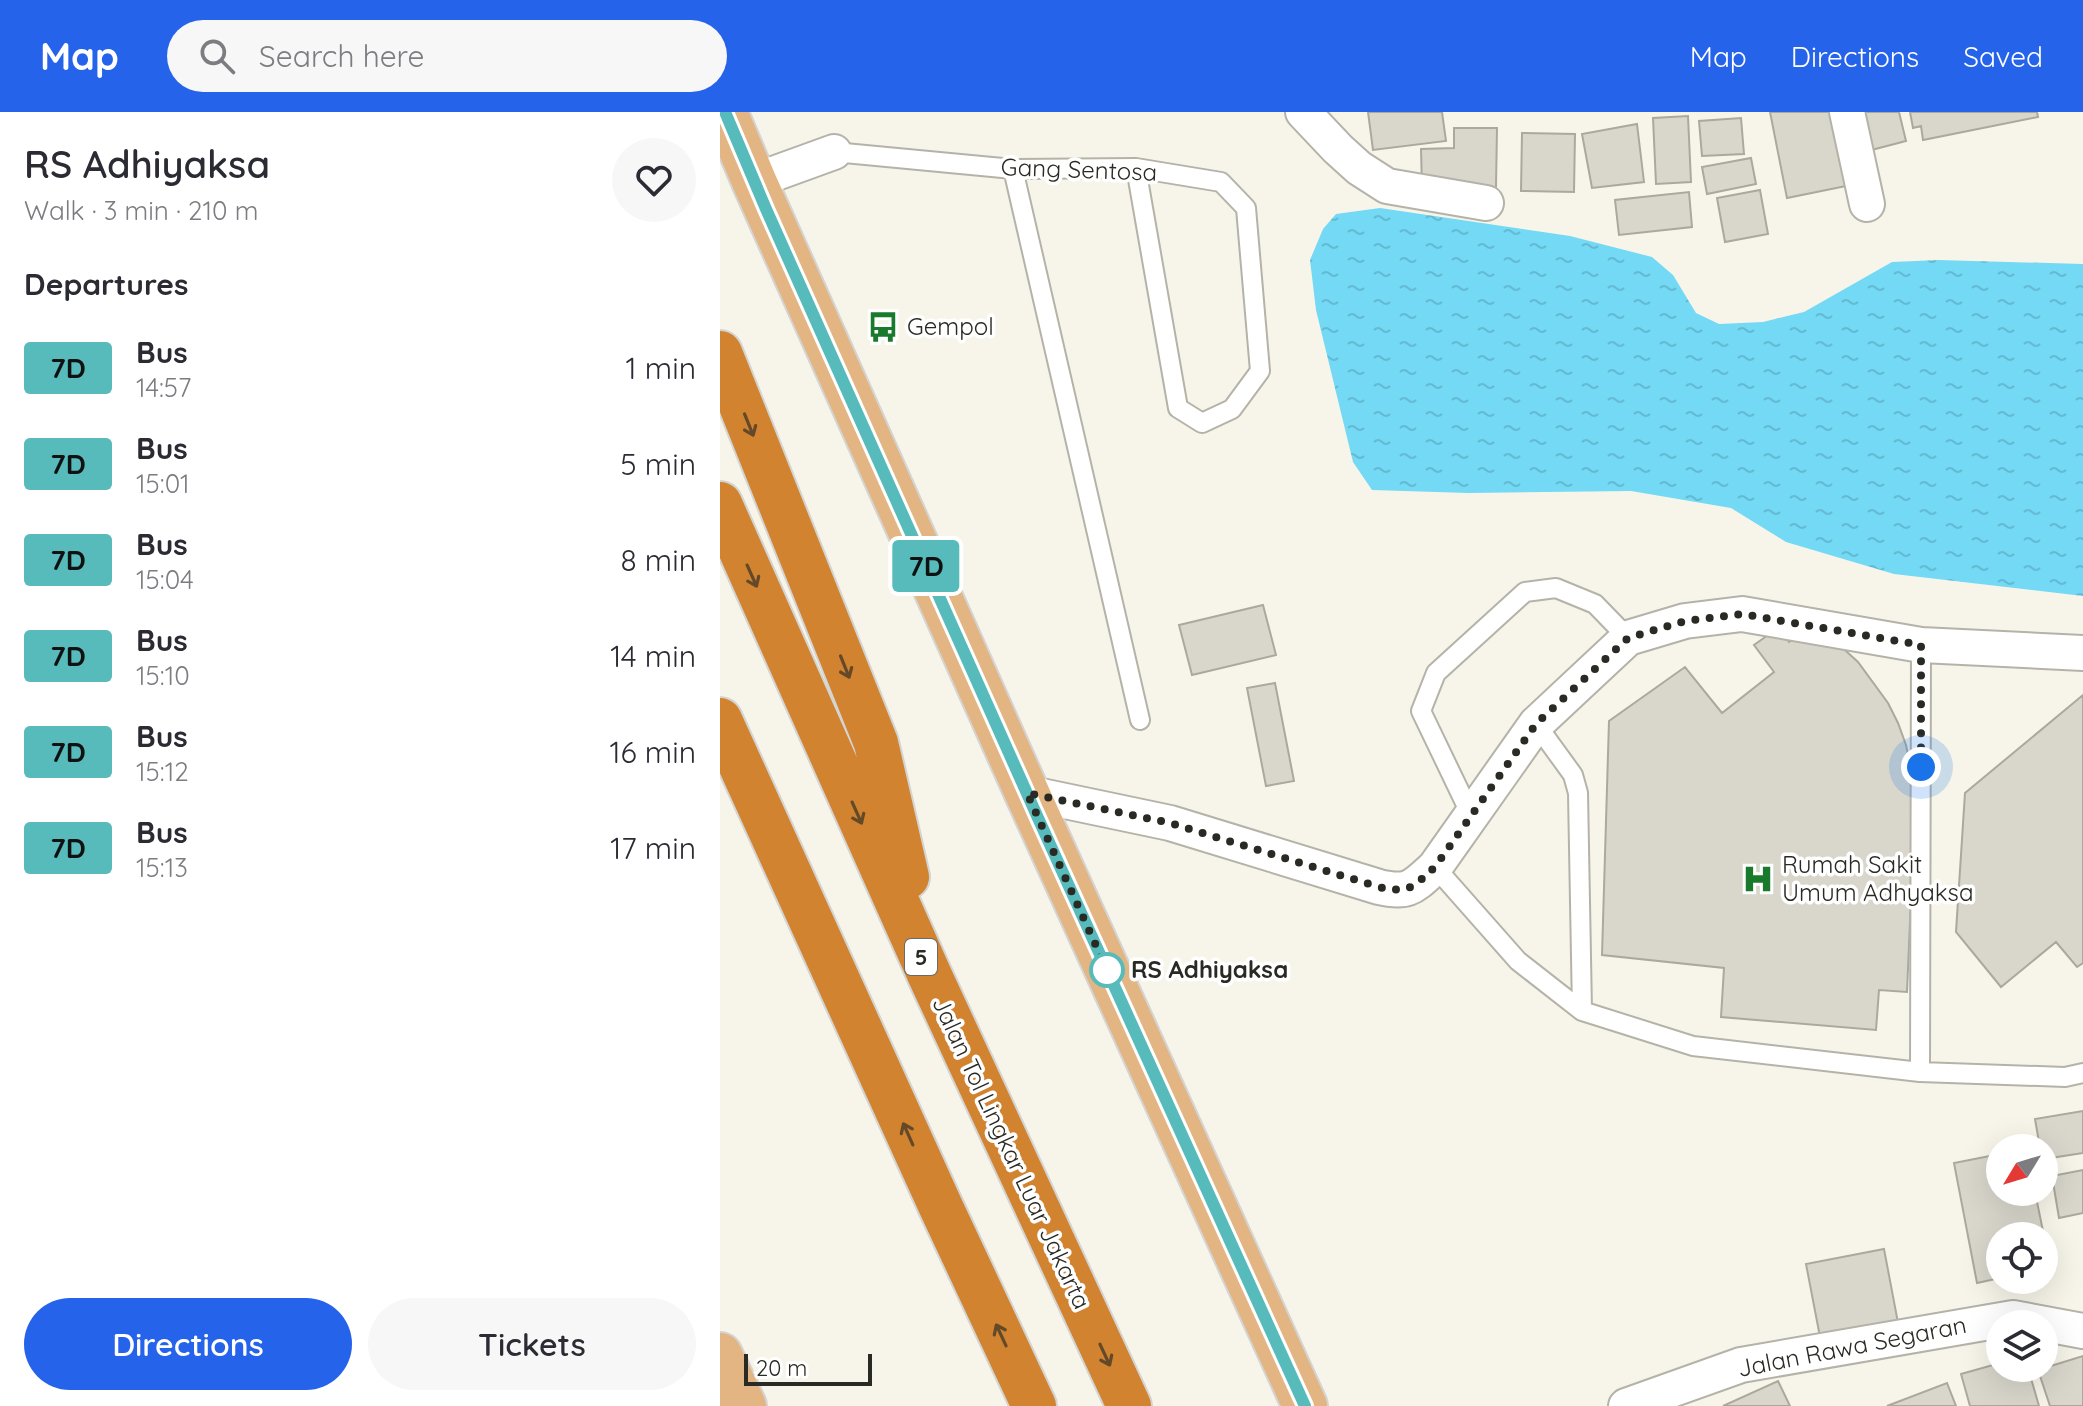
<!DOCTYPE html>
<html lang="en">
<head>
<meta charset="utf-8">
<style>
  body { margin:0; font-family:Quicksand,sans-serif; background:#f7f7f7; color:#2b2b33; height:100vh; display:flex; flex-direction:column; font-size:30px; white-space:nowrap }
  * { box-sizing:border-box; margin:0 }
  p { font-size:26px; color:#7c7c81 }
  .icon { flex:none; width:44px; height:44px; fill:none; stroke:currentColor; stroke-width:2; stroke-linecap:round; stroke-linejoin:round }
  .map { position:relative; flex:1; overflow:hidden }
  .details { display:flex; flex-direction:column; background:#fff; width:720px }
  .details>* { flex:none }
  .badge { padding:0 16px; border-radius:6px; font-size:28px; line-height:52px }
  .needle { width:52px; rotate:232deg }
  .fabs { position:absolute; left:1266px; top:1022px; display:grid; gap:16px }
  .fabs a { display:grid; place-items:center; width:72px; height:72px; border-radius:50%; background:#fff; box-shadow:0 8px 32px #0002; font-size:40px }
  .scale { position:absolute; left:24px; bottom:20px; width:128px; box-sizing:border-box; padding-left:8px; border:4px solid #2a2a25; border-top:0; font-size:22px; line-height:28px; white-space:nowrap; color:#2a2a25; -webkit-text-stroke:6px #fff; paint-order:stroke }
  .you { position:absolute; width:40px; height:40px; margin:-20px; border:6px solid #fff; border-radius:50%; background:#1a73e8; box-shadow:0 0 0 12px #1a73e833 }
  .map>.badge { position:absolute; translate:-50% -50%; box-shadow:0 0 0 4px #fff }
  h2 { padding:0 24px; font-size:30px; line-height:72px }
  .round { display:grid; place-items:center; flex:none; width:84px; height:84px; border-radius:42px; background:#f7f7f7 }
  .head { display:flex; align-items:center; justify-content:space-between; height:136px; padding:0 24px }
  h1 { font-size:38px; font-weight:600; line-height:60px }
  .primary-button { display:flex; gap:16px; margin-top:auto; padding:16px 24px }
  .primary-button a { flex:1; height:92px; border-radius:48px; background:#2563eb; color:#fff; font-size:32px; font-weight:600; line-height:92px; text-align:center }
  .primary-button a+a { background:#f7f7f7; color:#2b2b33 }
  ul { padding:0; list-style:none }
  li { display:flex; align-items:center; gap:24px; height:96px; padding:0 24px }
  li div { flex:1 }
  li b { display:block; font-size:30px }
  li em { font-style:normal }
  li .badge { min-width:88px; font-weight:700; text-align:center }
  header { display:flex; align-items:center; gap:48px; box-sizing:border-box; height:112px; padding:0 40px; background:#2563eb; color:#fff }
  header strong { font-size:38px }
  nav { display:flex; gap:44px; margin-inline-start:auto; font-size:28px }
  .search { width:560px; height:72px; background:#f7f7f7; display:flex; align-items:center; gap:20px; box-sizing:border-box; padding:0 28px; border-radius:44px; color:#7c7c81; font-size:30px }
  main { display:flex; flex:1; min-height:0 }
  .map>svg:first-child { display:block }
  .water { fill:url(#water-ripples) }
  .building { fill:#d9d7cc; stroke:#aba99e; stroke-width:2 }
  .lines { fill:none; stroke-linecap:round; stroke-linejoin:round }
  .lane-casing { stroke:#b5b3a8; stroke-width:22 }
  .street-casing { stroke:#b5b3a8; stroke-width:38 }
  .primary-casing { stroke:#d4d4d3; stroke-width:48 }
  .highway-casing { stroke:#d4d4d3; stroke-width:48 }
  .lane { stroke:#fff; stroke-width:18 }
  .street { stroke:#fff; stroke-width:34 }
  .primary { stroke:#e3b583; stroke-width:44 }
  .highway { stroke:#d18330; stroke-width:44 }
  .oneway { stroke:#644929 }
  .line-casing { stroke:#fff; stroke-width:18 }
  .line { stroke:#56bbba; stroke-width:12 }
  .walk { stroke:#2a2a25; stroke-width:8; stroke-dasharray:0 14.4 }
  .stop-dot { fill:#fff; stroke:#56bbba; stroke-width:4 }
  .labels { text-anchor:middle; stroke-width:7; stroke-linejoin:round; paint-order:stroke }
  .shield { fill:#fff; stroke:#6a6a66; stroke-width:2 }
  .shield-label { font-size:22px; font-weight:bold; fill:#2a2a25 }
  .street-label { font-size:24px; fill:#2a2a25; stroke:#fff }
  .poi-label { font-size:24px; fill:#2a2a25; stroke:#fff; text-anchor:start }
  .stop-label { font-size:24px; font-weight:bold; fill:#2a2a25; stroke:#fff; text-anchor:start }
</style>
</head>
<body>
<header>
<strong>Map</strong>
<div class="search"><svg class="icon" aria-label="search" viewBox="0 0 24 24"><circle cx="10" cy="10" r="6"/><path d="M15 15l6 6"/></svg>Search here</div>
<nav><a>Map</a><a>Directions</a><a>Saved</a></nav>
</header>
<main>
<section class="details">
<div class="head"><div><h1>RS Adhiyaksa</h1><p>Walk · 3 min · 210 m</p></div><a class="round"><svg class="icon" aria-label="heart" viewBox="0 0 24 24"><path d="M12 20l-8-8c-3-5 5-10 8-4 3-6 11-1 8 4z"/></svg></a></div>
<h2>Departures</h2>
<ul>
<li><span class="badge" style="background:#56bbba;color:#111">7D</span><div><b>Bus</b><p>14:57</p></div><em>1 min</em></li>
<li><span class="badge" style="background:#56bbba;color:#111">7D</span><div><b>Bus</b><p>15:01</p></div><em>5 min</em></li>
<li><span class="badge" style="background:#56bbba;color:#111">7D</span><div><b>Bus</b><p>15:04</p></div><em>8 min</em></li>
<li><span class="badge" style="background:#56bbba;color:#111">7D</span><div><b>Bus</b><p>15:10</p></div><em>14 min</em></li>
<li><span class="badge" style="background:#56bbba;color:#111">7D</span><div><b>Bus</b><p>15:12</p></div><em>16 min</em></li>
<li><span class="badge" style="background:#56bbba;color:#111">7D</span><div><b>Bus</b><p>15:13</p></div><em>17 min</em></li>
</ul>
<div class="primary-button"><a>Directions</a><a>Tickets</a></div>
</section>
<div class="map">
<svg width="1363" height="1294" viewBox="0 0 1363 1294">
  <defs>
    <pattern id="water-ripples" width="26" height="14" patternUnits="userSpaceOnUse" patternTransform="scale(2)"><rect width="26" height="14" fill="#73d9f5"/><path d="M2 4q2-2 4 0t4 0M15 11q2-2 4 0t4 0" fill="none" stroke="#64bad2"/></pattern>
  </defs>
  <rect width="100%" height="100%" fill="#f7f5e9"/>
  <!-- water -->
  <path class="water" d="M660 96 850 124 932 145 953 163 976 201 999 212 1043 210 1084 200 1172 150 1219 148 1363 152V484L1174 462 1066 430 1011 396 911 379 748 381 652 378 633 350 596 198 590 148 603 117 616 102Z"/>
  <!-- building -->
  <path class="building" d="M648 0H722L726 29 653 38Z
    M1050 0H1121L1136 72 1067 86Z
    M1130 0H1179L1186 29 1140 41Z
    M1190 0H1317L1318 5 1203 28 1201 14 1193 16Z
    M968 4 971 70 936 72 933 6Z
    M1021 6 1024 42 982 44 979 9Z
    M917 12 924 70 872 76 862 22Z
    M734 16H777L776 75 702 76 701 37 734 36Z
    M802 21 855 22 854 80 801 79Z
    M1031 46 1036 72 987 82 982 55Z
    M1040 78 1048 122 1005 130 997 86Z
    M969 80 972 115 899 123 895 88Z
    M543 493 556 543 472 563 459 513Z
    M1058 516 1069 530 1089 517 1115 529 1138 550 1168 591 1178 611 1186 633 1192 661 1195 691 1187 880 1159 878 1156 918 1001 905 1004 856 882 843 889 609 965 555 1002 601 1054 560 1034 533Z
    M555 571 574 669 546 674 527 576Z
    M1363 583V851L1357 855 1336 830 1281 875 1236 820 1245 681Z
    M1363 999V1041L1324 1047V1036H1320L1315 1007Z
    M1280 1042V1080H1315L1324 1124H1280V1166L1257 1171 1234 1051Z
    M1363 1058V1101L1339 1106 1332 1064Z
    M1324 1127 1330 1157 1324 1158Z
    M1164 1137 1179 1216 1101 1230 1086 1152Z
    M1363 1244V1294H1330L1318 1258Z
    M1280 1251V1256H1308L1319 1294H1250L1241 1262Z
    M1058 1269 1070 1294H1003Z
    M1227 1271 1236 1294H1167Z"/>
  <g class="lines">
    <defs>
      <path id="lane" d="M114 40 293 57 416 56 501 70 526 96 540 259 512 297 482 311 458 296 416 56
        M293 57 420 608
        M816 612 853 663 858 681 862 899
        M751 703 701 599 716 561 805 480 836 476 875 492 908 526
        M715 755 798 849 862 899 973 934 1200 960 1345 965 1363 961
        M1200 960 1201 533"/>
      <path id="street" d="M583 0 618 37 639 56 667 74 766 91
        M1127 0 1147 92
        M34 69 114 40
        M307 681 450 711 659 775C689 782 693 775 715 755L816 612 908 526 965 509 1022 502 1201 533 1363 541
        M906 1294 1021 1253 1293 1206 1363 1219"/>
      <path id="primary" d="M5 0 34 69 307 681 585 1294
        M0 1243 24 1294"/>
      <path id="highway" d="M0 241 156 631 187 765
        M0 392 210 864 409 1294
        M0 608 220 1093 314 1294"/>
    </defs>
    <!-- lane casing -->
    <use href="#lane" class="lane-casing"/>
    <!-- street casing -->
    <use href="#street" class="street-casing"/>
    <!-- primary casing -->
    <use href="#primary" class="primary-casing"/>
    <!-- highway casing -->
    <use href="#highway" class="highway-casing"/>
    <!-- lane -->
    <use href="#lane" class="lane"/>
    <!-- street -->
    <use href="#street" class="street"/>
    <!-- primary -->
    <use href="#primary" class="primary"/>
    <!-- highway -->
    <use href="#highway" class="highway"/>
  </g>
  <!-- one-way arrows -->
  <defs><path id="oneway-shaft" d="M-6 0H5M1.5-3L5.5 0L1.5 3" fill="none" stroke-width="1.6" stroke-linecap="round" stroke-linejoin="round" transform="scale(2)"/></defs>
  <g class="oneway">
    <use href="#oneway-shaft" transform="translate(29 313) rotate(68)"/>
    <use href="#oneway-shaft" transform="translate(32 464) rotate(66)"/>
    <use href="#oneway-shaft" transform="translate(125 555) rotate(68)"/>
    <use href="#oneway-shaft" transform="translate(137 701) rotate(66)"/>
    <use href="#oneway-shaft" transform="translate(188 1022) rotate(-114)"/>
    <use href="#oneway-shaft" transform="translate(281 1223) rotate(-115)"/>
    <use href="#oneway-shaft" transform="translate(385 1243) rotate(65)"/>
  </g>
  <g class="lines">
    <defs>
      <path id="line" d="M5 0 46 97 318 706 585 1294"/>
    </defs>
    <!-- line casing -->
    <use href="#line" class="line-casing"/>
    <!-- line -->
    <use href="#line" class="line"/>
    <!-- walk -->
    <path class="walk" d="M387 858 307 681 450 711 659 775C689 782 693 775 715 755L816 612 908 526 965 509 1022 502 1201 533V655"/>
  </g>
  <!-- icons -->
  <defs>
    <symbol id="bus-bare" viewBox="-9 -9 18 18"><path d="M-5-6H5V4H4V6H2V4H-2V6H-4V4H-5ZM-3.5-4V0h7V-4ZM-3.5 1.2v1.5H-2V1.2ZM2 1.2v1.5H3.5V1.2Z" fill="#197a2c" stroke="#fff" stroke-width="2.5" paint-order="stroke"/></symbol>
    <symbol id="hospital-bare" viewBox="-9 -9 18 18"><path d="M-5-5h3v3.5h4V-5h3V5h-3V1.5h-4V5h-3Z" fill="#197a2c" stroke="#fff" stroke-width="2.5" paint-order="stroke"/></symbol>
  </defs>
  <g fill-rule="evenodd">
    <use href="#bus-bare" x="141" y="193" width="44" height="44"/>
    <use href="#hospital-bare" x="1016" y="745" width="44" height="44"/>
  </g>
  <!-- markers -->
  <circle class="stop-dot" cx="387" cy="858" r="16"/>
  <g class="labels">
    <!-- shield labels -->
    <rect class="shield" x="185" y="827" width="32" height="36" rx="6"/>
    <g class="shield-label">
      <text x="201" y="853">5</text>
    </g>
    <!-- street labels -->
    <g class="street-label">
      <text transform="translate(359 58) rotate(2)" y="8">Gang Sentosa</text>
      <text transform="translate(291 1041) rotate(65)" y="8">Jalan Tol Lingkar Luar Jakarta</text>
      <text transform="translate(1132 1235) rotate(-11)" y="8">Jalan Rawa Segaran</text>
    </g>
    <!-- poi labels -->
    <g class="poi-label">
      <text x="187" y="223">Gempol</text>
      <text x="1062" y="761">Rumah Sakit<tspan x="1062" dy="28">Umum Adhyaksa</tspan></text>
    </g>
    <!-- stop labels -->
    <g class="stop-label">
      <text x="411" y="866">RS Adhiyaksa</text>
    </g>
  </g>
</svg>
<div class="fabs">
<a><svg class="needle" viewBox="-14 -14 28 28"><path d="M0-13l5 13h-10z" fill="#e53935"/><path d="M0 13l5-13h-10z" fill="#7c7c81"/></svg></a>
<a><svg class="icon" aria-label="locate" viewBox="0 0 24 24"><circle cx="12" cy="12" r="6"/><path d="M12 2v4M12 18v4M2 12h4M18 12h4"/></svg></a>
<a><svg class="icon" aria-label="layers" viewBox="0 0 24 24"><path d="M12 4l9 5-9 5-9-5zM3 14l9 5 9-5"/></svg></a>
</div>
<div class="scale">20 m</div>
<div class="you" style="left:1201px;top:655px"></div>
<b class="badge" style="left:206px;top:454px;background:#56bbba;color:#111">7D</b>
</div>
</main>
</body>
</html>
